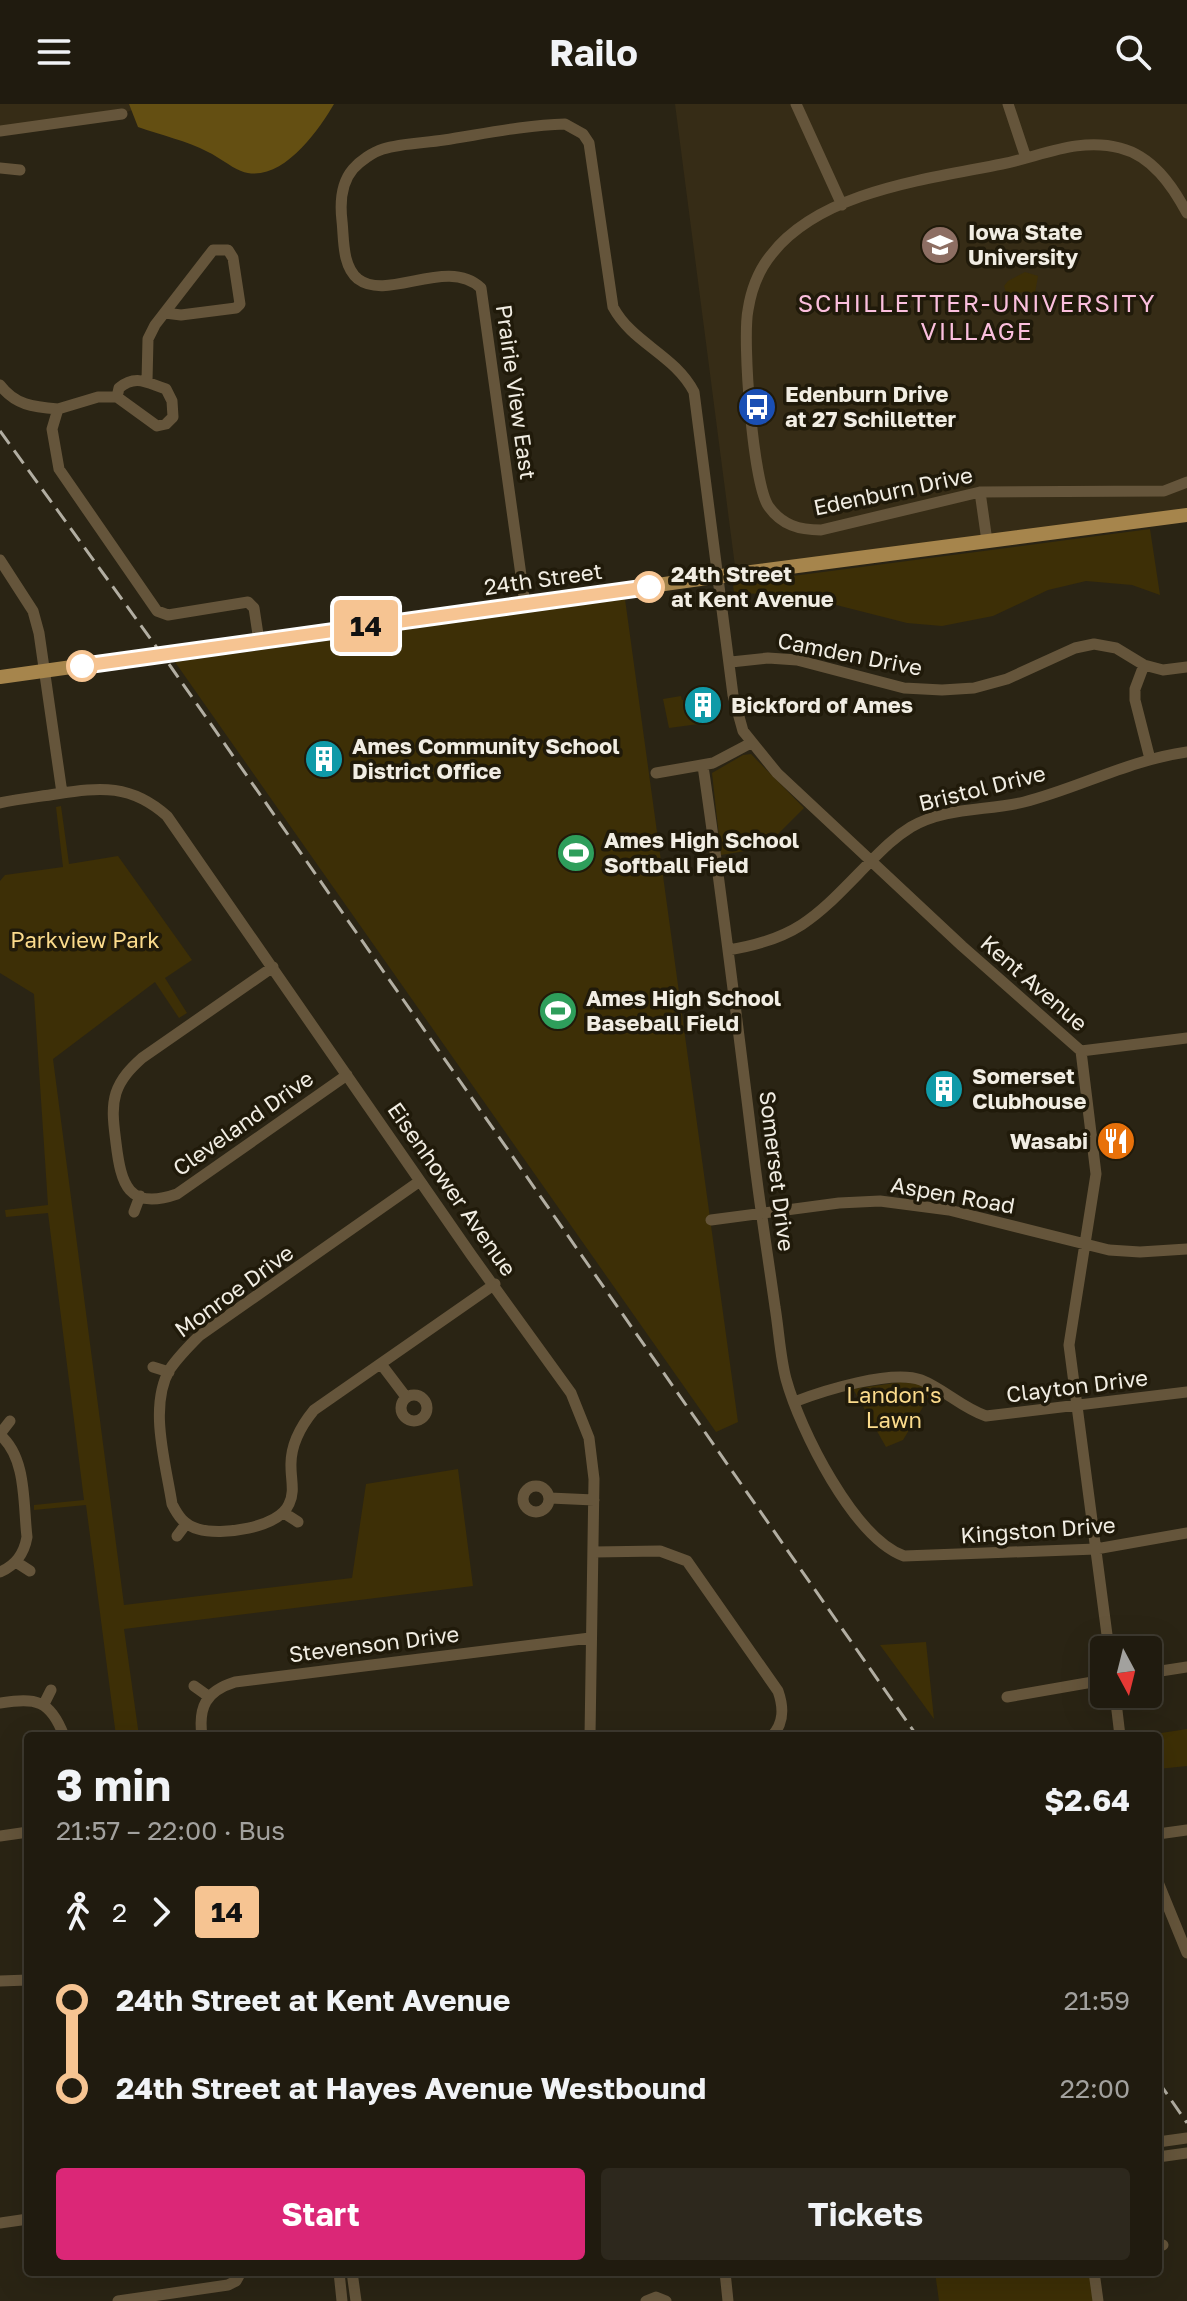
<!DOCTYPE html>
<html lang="en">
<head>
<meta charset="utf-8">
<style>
  body { margin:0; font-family:"Golos Text",sans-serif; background:#2d281d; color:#f1f3f6; height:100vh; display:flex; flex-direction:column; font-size:30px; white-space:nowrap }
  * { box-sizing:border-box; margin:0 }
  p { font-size:26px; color:#a2a19e }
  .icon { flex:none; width:44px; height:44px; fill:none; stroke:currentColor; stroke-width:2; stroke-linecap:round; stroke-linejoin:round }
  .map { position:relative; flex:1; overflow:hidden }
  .details { position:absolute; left:24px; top:1628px; width:1138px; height:544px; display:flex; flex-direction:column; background:#201b0f; border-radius:8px; box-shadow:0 8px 32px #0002,0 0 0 2px #3d392f }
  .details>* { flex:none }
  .badge { padding:0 16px; border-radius:6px; font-size:28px; line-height:52px }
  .needle { width:52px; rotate:173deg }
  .tools { position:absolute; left:1090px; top:1532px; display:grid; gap:16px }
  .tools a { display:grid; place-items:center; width:72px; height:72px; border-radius:8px; background:#201b0f; box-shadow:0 8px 32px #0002,0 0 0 2px #3d392f; font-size:40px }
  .map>.badge { position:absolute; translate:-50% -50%; box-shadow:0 0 0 4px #fff }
  .legs { display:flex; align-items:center; gap:12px; height:88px; padding:0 32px; font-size:26px }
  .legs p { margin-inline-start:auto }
  .summary { display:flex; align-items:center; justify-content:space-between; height:136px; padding:0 32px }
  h1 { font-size:44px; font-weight:700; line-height:60px }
  .button { display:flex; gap:16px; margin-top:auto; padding:16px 32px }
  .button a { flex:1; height:92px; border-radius:8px; background:#db2777; color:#fff; font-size:32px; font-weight:700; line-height:92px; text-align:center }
  .button a+a { background:#2d281d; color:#f1f3f6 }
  ul { padding:0 32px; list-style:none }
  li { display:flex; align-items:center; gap:28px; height:88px; font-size:30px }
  li i { display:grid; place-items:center; width:12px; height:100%; margin:0 10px; background:currentColor }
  li i::after { content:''; width:20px; height:20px; margin:-10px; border:6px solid; border-radius:50%; background:#201b0f }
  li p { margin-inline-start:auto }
  li:first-child i { background:linear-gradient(#0000 50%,currentColor 0) }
  li:last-child i { background:linear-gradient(currentColor 50%,#0000 0) }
  header { display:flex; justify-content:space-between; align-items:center; height:104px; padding:0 32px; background:#201b0f; font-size:36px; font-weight:700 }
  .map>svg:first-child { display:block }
  .built { fill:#362c16 }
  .green { fill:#3d2f06 }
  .forest { fill:#644f12 }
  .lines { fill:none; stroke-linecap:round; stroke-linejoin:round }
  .minor { stroke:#65553b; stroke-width:11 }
  .major { stroke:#a6854c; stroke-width:14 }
  .rail { stroke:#b2aea2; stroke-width:3; stroke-dasharray:16 8; stroke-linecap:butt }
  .line-1-casing { stroke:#fff; stroke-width:18 }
  .line-1 { stroke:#f6c492; stroke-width:12 }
  .stop-1-dot { fill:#fff; stroke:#f6c492; stroke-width:4 }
  .labels { text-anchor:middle; stroke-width:7; stroke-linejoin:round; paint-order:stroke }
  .poi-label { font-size:22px; font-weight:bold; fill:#f1ede3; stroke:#201a0a; text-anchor:start }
  .street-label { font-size:22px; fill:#f1ede3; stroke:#201a0a }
  .stop-label { font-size:22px; font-weight:bold; fill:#f1ede3; stroke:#201a0a; text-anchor:start }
  .park-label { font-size:22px; fill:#fbdb8c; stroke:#201a0a }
  .neighbourhood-label { font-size:24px; letter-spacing:2px; fill:#fbbfde; stroke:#201a0a }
</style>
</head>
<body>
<header><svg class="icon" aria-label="menu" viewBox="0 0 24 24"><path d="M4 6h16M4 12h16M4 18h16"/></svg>Railo<svg class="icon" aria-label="search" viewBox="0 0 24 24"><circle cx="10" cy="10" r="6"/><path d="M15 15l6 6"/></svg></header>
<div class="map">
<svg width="1187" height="2197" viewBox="0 0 1187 2197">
  <rect width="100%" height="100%" fill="#2a2414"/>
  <!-- built -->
  <path class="built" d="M0 0H156L142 2 122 10 0 27Z
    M675 0H1187V411L736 470Z"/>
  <!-- green -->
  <path class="green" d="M1025 168 1038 172 1035 189 1025 188 1010 190 1006 188 1004 182 1008 177Z
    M1150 425 1160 491 1132 481 1086 477 1048 486 993 512 942 522 907 519 797 491 734 489 733 481 740 479Z
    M625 495 738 1318 716 1328 175 558Z
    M681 592 682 596 691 595 692 604H697L699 620 669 624 663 595Z
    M751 650 804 704 764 744 721 751 712 669 743 651Z
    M61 702 69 760 118 752 192 856 165 874 187 909 179 914 155 878 53 955 124 1501 352 1474 366 1380 458 1365 473 1482 124 1525 139 1632H116L86 1401 34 1406V1401L84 1396 48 1109 6 1113 5 1106 48 1101 34 890 0 869V777L5 771 63 763 56 703Z
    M901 1278 919 1280 932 1288 903 1336 886 1343 853 1285Z
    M926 1538 934 1615 880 1541Z
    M1187 1625V1662L1158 1665V1632H1142Z
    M935 2168H1089L1093 2197H939Z"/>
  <!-- forest -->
  <path class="forest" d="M129 0H334C318 28 279 82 241 67 229 62 219 53 208 48 187 37 161 31 138 23Z"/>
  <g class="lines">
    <!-- minor -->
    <path class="minor" d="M796 0 842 101
      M1008 0 1026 54
      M0 27 122 10
      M0 64 20 66
      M1187 109C1172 81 1152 52 1120 44 1079 33 1042 52 1002 60 928 75 820 87 771 151 759 166 751 187 748 206 742 236 753 382 769 403 782 421 799 426 821 426L980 388 1164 387 1187 378
      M147 277 148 235 155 221 213 146H228L233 154 240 200 236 204 181 211 165 209
      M0 281C15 301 33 303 58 305L52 325 59 365 157 507 168 511 248 498 254 504 259 537
      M58 305 98 293H117L119 284C136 270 147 279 166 285L172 297 173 313 166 320 157 322 117 293
      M980 388 987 437
      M0 456 33 507 39 529 62 689
      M525 500 481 184C447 152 388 198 358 175 342 162 344 135 342 117 340 100 341 79 353 65 360 57 373 48 383 45 402 39 425 39 444 36 483 30 525 21 565 20L583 30 589 39 613 203C633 240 674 250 694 288L733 591 743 627 777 669 962 842 1081 947 1096 1070 1069 1241 1109 1546
      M731 558 768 554 797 556 904 584 942 586 974 584 1007 575 1075 544 1094 540 1116 544 1144 561 1163 566 1187 563
      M1144 561 1135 585V596L1150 655
      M703 662C722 792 738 923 754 1053 760 1103 768 1153 775 1203 779 1227 780 1252 786 1275 800 1326 854 1434 904 1452L1096 1445 1187 1429
      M656 669 713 659 751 639
      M0 699C18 695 37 693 56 690 101 683 131 680 167 712L472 1152 571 1289 589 1334 594 1375 590 1632
      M728 846C798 835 818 811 865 763 880 748 893 734 911 723 945 703 986 707 1024 698 1079 684 1129 656 1187 648
      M273 863 142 954C131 964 121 974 116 989 111 1005 114 1022 116 1039 121 1080 128 1107 177 1090L347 971
      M1081 947 1187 934
      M420 1077 199 1232C188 1243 178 1253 170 1265 148 1302 166 1360 172 1400 178 1412 184 1421 198 1425 221 1432 279 1424 289 1400 295 1388 291 1376 291 1363 290 1341 300 1323 314 1306L495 1180
      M134 1108 140 1092
      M711 1116 839 1099 880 1097 949 1106 1109 1146 1140 1148 1187 1145
      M381 1260 406 1293
      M153 1263 169 1268
      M401 1304a13 13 0 1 1 26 0a13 13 0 1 1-26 0Z
      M794 1298C822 1287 892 1265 921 1276 944 1285 962 1304 986 1312L1187 1288
      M0 1330 10 1317
      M0 1331C27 1354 23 1400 27 1433 24 1450 16 1461 0 1468
      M523 1395a13 13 0 1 1 26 0a13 13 0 1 1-26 0Z
      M550 1394 594 1396
      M284 1409 298 1418
      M177 1432 186 1420
      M594 1448 660 1447 687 1457 778 1587C784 1604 784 1619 772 1632
      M16 1458 30 1467
      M1148 1569 1187 1563
      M194 1582 208 1592
      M1115 1590 1120 1632
      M1007 1593 1104 1576
      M0 1599C36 1594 50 1595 64 1632
      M44 1600 51 1586
      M202 1632C198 1603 206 1587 235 1578L590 1534
      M1158 1730 1187 1726
      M0 1732 28 1728
      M1158 1778 1187 1849
      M0 1877 28 1876
      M1158 2038 1187 2034
      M1158 2053 1187 2049
      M0 2119 28 2115
      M1158 2142 1163 2141
      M339 2168 342 2197
      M352 2168 356 2197
      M725 2168 728 2197
      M1094 2168 1098 2197
      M118 2197 228 2181 236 2177 241 2168
      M646 2197 656 2193 666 2197"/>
    <!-- major -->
    <path class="major" d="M0 573 736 470 1187 411"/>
    <!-- rail -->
    <path class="rail" d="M0 327 171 563 917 1632
      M1158 1977 1187 2019"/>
  </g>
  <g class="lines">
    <defs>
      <path id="line-1" d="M82 562 649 483"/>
    </defs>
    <!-- line-1 casing -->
    <use href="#line-1" class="line-1-casing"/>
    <!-- line-1 -->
    <use href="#line-1" class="line-1"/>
  </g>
  <!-- icons -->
  <defs>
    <symbol id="university-disc" viewBox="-11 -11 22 22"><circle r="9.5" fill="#8d6e63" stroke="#201a0a"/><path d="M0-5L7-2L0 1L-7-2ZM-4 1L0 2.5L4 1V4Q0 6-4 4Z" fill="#fff"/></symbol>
    <symbol id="bus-disc" viewBox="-11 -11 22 22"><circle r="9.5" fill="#1a4fb4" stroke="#201a0a"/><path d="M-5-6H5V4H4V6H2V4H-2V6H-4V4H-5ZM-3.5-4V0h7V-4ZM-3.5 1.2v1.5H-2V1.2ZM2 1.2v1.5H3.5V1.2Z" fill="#fff"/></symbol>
    <symbol id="building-disc" viewBox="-11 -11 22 22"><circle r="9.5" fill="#0f9aa8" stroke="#201a0a"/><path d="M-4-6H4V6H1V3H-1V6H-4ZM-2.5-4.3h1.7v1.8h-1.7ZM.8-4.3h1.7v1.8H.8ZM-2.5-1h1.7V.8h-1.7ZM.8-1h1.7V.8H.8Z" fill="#fff"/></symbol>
    <symbol id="stadium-disc" viewBox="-11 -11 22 22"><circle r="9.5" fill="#2e9e5b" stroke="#201a0a"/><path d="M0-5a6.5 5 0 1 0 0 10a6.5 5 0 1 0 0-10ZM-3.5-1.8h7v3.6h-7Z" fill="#fff"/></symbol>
    <symbol id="restaurant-disc" viewBox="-11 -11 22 22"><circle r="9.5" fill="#e8710a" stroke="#201a0a"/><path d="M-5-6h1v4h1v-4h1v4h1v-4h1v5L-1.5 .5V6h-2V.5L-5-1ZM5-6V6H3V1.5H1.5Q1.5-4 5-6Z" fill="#fff"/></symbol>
  </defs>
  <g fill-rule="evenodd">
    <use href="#university-disc" x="918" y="119" width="44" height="44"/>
    <use href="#bus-disc" x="735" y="281" width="44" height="44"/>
    <use href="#building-disc" x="681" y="579" width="44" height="44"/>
    <use href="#building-disc" x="302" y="633" width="44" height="44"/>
    <use href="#stadium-disc" x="554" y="727" width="44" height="44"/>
    <use href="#stadium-disc" x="536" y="885" width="44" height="44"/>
    <use href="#building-disc" x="922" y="963" width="44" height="44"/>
    <use href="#restaurant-disc" x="1094" y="1015" width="44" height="44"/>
  </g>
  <!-- markers -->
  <g class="stop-1-dot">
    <circle cx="649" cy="483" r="14"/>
    <circle cx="82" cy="562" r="14"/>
  </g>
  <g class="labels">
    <!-- poi labels -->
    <g class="poi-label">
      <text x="968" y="136">Iowa State<tspan x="968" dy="25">University</tspan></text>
      <text x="785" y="298">Edenburn Drive<tspan x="785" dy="25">at 27 Schilletter</tspan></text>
      <text x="731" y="609">Bickford of Ames</text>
      <text x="352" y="650">Ames Community School<tspan x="352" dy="25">District Office</tspan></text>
      <text x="604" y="744">Ames High School<tspan x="604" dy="25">Softball Field</tspan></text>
      <text x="586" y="902">Ames High School<tspan x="586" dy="25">Baseball Field</tspan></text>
      <text x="972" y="980">Somerset<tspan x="972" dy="25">Clubhouse</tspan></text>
      <text x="1088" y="1045" text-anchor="end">Wasabi</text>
    </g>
    <!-- street labels -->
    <g class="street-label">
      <text transform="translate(516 288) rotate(82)" y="8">Prairie View East</text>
      <text transform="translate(893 387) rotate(-12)" y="8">Edenburn Drive</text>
      <text transform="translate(543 475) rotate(-8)" y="8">24th Street</text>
      <text transform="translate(850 550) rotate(11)" y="8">Camden Drive</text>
      <text transform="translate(982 684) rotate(-14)" y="8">Bristol Drive</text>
      <text transform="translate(1034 879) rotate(41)" y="8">Kent Avenue</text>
      <text transform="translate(243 1019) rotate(-35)" y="8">Cleveland Drive</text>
      <text transform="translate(777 1067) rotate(83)" y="8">Somerset Drive</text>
      <text transform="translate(452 1085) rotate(55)" y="8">Eisenhower Avenue</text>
      <text transform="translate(953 1091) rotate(10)" y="8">Aspen Road</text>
      <text transform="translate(234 1187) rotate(-36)" y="8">Monroe Drive</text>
      <text transform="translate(1077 1282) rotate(-7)" y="8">Clayton Drive</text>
      <text transform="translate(1038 1426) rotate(-4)" y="8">Kingston Drive</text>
      <text transform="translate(374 1540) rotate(-7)" y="8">Stevenson Drive</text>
    </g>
    <!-- stop labels -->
    <g class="stop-label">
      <text x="671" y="478">24th Street<tspan x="671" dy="25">at Kent Avenue</tspan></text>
    </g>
    <!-- park labels -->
    <g class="park-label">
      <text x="85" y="844">Parkview Park</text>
      <text x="894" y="1299">Landon's<tspan x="894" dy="25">Lawn</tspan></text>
    </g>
    <!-- neighbourhood labels -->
    <g class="neighbourhood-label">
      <text x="977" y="208">SCHILLETTER-UNIVERSITY<tspan x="977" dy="28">VILLAGE</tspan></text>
    </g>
  </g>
</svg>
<div class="tools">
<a><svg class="needle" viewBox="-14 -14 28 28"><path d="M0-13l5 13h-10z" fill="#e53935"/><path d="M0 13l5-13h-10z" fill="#a2a19e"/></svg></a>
</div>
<b class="badge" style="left:366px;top:522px;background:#f6c492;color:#111">14</b>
<section class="details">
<div class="summary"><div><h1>3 min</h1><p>21:57 – 22:00 · Bus</p></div><b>$2.64</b></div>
<div class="legs"><svg class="icon" aria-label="walk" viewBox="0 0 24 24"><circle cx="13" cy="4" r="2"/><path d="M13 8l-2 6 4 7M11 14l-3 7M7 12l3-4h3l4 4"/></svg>2<svg class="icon" aria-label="forward" viewBox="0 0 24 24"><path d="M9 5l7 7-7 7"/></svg><b class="badge" style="background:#f6c492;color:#111">14</b></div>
<ul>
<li><i style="color:#f6c492"></i><b>24th Street at Kent Avenue</b><p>21:59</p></li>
<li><i style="color:#f6c492"></i><b>24th Street at Hayes Avenue Westbound</b><p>22:00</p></li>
</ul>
<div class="button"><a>Start</a><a>Tickets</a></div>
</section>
</div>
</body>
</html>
